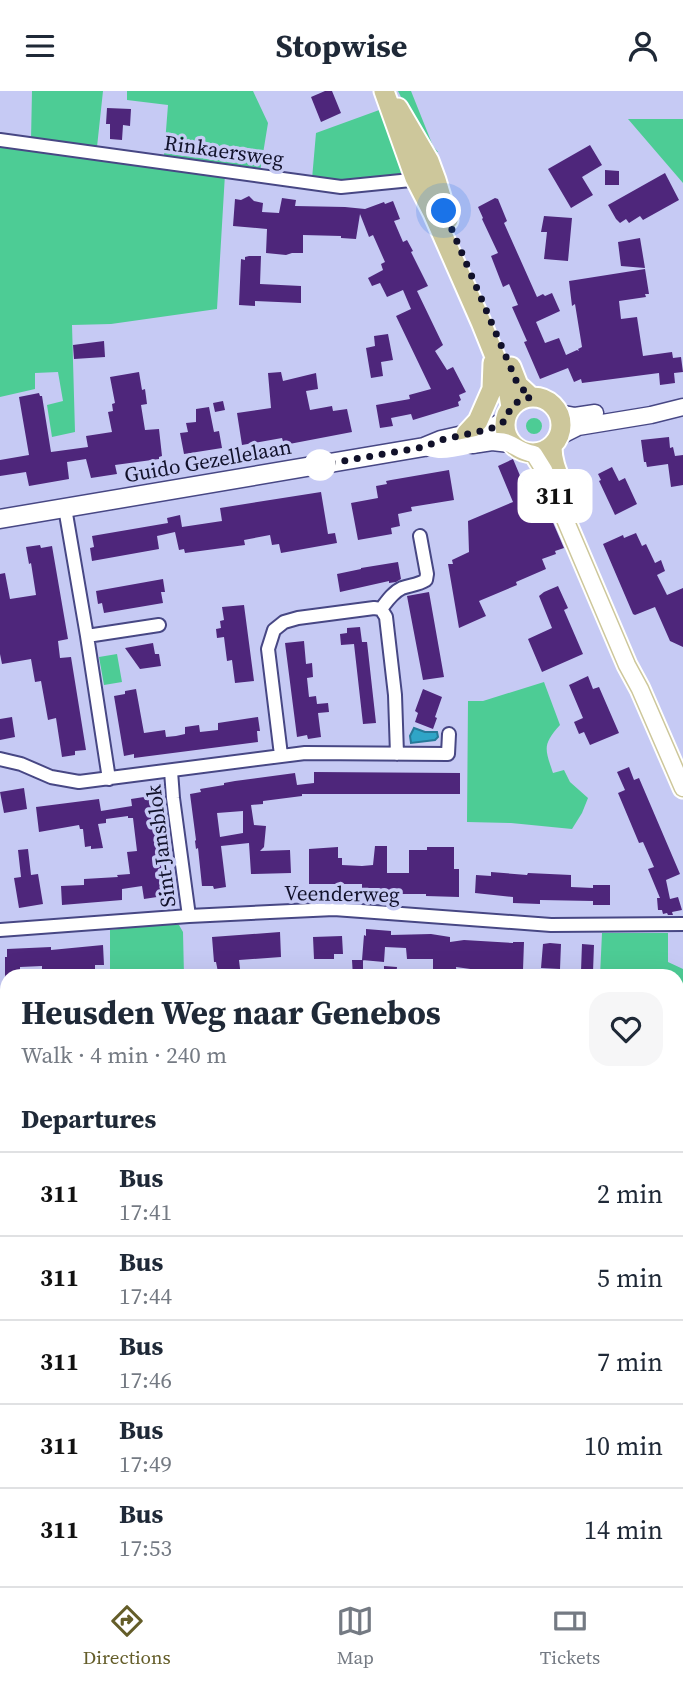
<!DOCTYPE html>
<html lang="en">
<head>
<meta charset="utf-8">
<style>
  body { margin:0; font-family:"Source Serif 4",serif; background:#f6f6f7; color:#1f2937; height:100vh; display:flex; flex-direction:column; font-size:26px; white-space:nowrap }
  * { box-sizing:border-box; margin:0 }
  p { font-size:23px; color:#747a83 }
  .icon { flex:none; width:38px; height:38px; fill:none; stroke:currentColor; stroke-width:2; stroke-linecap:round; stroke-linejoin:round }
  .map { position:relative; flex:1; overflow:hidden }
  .sheet { position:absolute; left:0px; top:878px; width:684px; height:618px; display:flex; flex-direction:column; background:#fff; border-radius:21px 21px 0 0; box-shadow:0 7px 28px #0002 }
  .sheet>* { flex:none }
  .badge { padding:0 14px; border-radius:10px; font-size:24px; line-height:46px }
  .you { position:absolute; width:35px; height:35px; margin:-18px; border:5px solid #fff; border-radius:50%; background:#1a73e8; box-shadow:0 0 0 10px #1a73e833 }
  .map>.badge { position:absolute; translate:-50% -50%; box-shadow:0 0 0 4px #fff }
  h2 { padding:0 21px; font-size:26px; line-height:63px }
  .round { display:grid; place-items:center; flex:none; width:74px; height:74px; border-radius:21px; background:#f6f6f7 }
  .headline { display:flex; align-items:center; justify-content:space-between; height:119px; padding:0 21px }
  h1 { font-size:33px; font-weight:700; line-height:52px }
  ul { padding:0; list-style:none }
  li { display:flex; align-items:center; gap:21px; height:84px; padding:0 21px; border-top:2px solid #e0e1e3 }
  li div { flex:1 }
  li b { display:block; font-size:26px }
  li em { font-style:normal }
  li .badge { min-width:77px; font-weight:700; text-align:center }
  header { display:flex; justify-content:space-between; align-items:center; height:91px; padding:0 21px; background:#fff; font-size:32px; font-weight:700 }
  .tabs { display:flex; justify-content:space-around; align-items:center; height:98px; border-top:2px solid #e0e1e3; background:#fff; font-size:19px; color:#747a83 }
  .tabs a { display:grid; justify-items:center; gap:4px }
  .tabs .active { color:#645d29 }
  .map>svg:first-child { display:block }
  .green { fill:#4dcc95 }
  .water { fill:#2fa5c7; stroke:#267998; stroke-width:2 }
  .building { fill:#4e267b; fill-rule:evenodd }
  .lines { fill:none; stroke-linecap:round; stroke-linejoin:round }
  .minor-casing { stroke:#474784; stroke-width:16 }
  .tertiary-casing { stroke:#474784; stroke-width:19 }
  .secondary-casing { stroke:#474784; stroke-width:21 }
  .primary-casing { stroke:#fff; stroke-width:23 }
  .minor { stroke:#fff; stroke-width:12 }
  .tertiary { stroke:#fff; stroke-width:16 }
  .secondary { stroke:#fff; stroke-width:18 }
  .primary { stroke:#cdc79b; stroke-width:19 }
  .line-casing { stroke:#fff; stroke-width:16 }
  .line { stroke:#fff; stroke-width:10 }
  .walk { stroke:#11112a; stroke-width:7; stroke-dasharray:0 12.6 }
  .stop-dot { fill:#fff; stroke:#fff; stroke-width:3.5 }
  .labels { text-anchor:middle; stroke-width:7; stroke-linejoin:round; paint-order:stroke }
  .street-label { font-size:21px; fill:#11112a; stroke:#c6caf4 }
</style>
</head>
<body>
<header><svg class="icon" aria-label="menu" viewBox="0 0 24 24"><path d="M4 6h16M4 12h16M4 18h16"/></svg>Stopwise<svg class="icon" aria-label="person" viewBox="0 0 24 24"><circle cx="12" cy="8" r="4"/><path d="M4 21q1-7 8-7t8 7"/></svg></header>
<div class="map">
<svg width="683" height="1495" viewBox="0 0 683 1495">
  <rect width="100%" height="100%" fill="#c6caf4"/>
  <!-- green -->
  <path class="green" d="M32 0H103L97 56 31 49Z
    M127 0H253L268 32 260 81 164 65 168 14 127 9Z
    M398 0H411L433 55 438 61H433L407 18Z
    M382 18 404 79 403 84 344 91 312 88 316 42Z
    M628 28H683V92Z
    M0 55 225 83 217 218 111 233 72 234 75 341 52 346 47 314 63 310 58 281 35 282V298L0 306Z
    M526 335a8 8 0 1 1 16 0a8 8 0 1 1-16 0Z
    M117 563 122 591 104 594 99 566Z
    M544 591 560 634C542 654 545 658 553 682L564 679 570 691 588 707 582 722 572 738 511 732 467 731 468 610H483Z
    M171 832 179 834 183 841 184 885H110V839Z
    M602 842H668V871L683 878V931L677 934V886L600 885Z
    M4 939H7V1489H126L124 1495H0V971H5Z
    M677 1033H683V1101L677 1099Z
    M677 1203 683 1204V1495H213L211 1489H677Z"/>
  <!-- water -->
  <path class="water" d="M414 637 425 641H437L438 646 435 649 411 652 410 645Z"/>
  <!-- building -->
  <path class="building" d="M325 0H332L341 22 321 31 311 6Z
    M107 17 131 18 130 35 123 34 122 49 110 48V33H106Z
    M590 54 602 74 582 86 593 104 571 117 548 78Z
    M605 79 619 80V94H605Z
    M665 82 679 109 643 129 640 125 629 132 626 128 620 132 616 128 608 114Z
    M249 105 254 110 263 112 262 121 279 122 282 107 296 109 295 115 345 116 365 118 384 111 385 113 393 110 400 128 394 130 403 151 407 149 413 160 411 161 428 195 417 200 443 254 435 260 447 279 453 276 466 301 459 304 461 309 458 311 459 315 413 329 411 323 391 327 393 335 380 337 376 314 410 308 409 304 431 298 396 225 411 218 403 199 387 206 380 192 372 195 368 187 383 179 381 173 385 171 373 144 369 146 360 123 356 148 341 147V145L303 144V162H292L286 164 266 162 267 138 233 135 235 108 241 109Z
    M495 107 498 108 507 130 504 132 537 206 543 203 545 205 552 202 560 220 536 231 545 252 559 247 566 264 577 259 579 260 578 258 582 256 575 213 572 215 569 190 645 178 649 203H645L646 206 619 210 621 228 637 226 643 265 672 261 673 267 681 266 683 281 674 282 675 292 660 294 659 282 582 292 581 288 574 291 568 277 540 288 524 251 527 250 512 216 518 214 509 193 503 196 491 165 498 162 482 128 483 127 478 116Z
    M544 125 572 127 568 170 544 168 547 141H541Z
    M640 147 645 177 621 175 618 151Z
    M249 165H261L260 193 301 195V212L255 210V215L239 214 241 168 245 169V166Z
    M388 243 393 269 381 271 383 285 371 287 366 257 375 255 374 245Z
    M104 250 105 266 74 268 73 254Z
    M139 281 142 299 145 298 147 313 141 314 145 339 159 338 162 365 159 366V368L115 374 117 383 91 387 86 368 67 371 69 388 29 395 26 381 0 385V369L29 364 19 306 39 302 40 305H42L51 361 88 356 86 345 112 341 108 321 113 320 112 313 115 312 110 286Z
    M281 281 283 290 316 282 318 298 306 300 310 319 332 315 333 320 347 318 352 341 284 354 282 347 242 354 237 322 271 317 268 282Z
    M223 310 225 319 215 321 213 312Z
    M209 316 214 341 219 340 222 357 184 363 180 342 188 341 186 332 196 331V318Z
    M669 346 670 357 673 356 675 365 683 364V394L671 396 668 373 647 376 646 371H644L641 349Z
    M513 368 521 387 527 384 533 398 526 400 539 432 551 427 564 457 555 460 556 463 542 468 546 478 516 491 517 494 479 510 486 525 459 537 448 473H453L452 469 469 461 468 430 513 411 498 375Z
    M612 376 619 390 625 387 637 413 615 424 599 390 601 389 598 383Z
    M449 379 454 409 411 416 412 420 398 423 400 435 391 437 392 443 358 449 351 412 378 407 376 395 387 393 386 390 391 389Z
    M321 401 328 443 335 442 337 452 281 462 279 453 272 454 270 444 244 449 245 454 185 462 184 458 179 459 175 441 157 445 159 458 92 470 90 457 94 456 92 445 168 432 167 427 180 424 182 436 222 430 220 417Z
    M636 442 642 455 646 453 655 472 661 469 665 480 657 484 667 504 683 497V556L670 550 655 516 635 524 633 523 603 453 623 444 624 447Z
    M40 454 41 457 52 455 68 548 58 550 60 567 71 566 86 659 75 660V664L62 666 56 627 48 629 41 590 35 591 31 568 2 573 0 563V483L5 482 10 508 36 504 31 472 29 473 26 456Z
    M398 471 401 488 396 491 389 492V490L340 501 337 483 361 478V477Z
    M163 488 165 501H161L163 512 104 522 102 512 98 513 96 500Z
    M558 495 568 517 564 519 583 563 542 581 528 548 552 537 539 505 544 501Z
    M429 501 444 586 423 589 407 505Z
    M244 514 254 590 235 592 232 569 227 570 224 546 217 547 216 538 221 537 220 530 224 529 222 516Z
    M360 536 362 551H367L376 632 363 633 354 553 341 554 340 543 347 542V537Z
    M304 550 306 573 312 572 313 586 307 587 309 606 316 605 317 613 328 612 329 621 318 622 321 646 308 648 307 644 297 646 285 552Z
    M153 552 155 563H159L161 575 140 578 125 557Z
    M588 585 593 598 599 596 619 642 590 654 584 641 579 643 574 631 583 627 569 594Z
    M136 598 144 642 165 639 166 646 176 645 185 643V636L199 634 200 641 218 639V632L258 626 260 640H257L258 651 134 667V663L124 665 114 605 125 603V600Z
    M423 598 442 606 435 626 437 627 433 638 415 631 418 622 415 620Z
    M12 626 15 646 0 649V628Z
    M629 676 634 689 639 687 680 783 666 789 670 808 678 806 682 819 672 821 673 824H668L667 822 663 823 662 819H658L657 807H660L648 778 654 776 643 751 639 752 618 702 625 699 617 681Z
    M314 681 460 682V703H302V705L263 710V713L251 714 254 734 266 735 264 756 260 760 290 759 291 782 251 783 249 752 221 755 226 796 214 798 213 795H202L198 757 196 758 195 750 196 749 190 703 201 701 200 698 224 694V692L235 690 295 682 297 694 314 692ZM243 720V742L220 746 217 722Z
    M24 697 27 718 4 722 0 701Z
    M144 706 145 709 155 708 167 801 157 803V806L144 808 142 795 122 798V809L62 814 61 795 84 794V788L118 786 117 784 130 783 127 761 137 760 133 727H128V725L106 728V732L98 733 103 757 91 758V755L85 756 83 738H80L79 734 39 741 36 716 99 708 101 720 132 715 131 708Z
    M375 755H387V782H409V759H427V756H454V778H459V806L426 805V803H402L397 802V800H362V793H309V758L338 756V767H342V774L362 775 373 774Z
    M28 758 31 784 38 783 43 813 19 817 14 787 21 786 18 759Z
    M491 781 527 784 528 782 571 784V796L593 797V794H610V814H593V810L540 809V813L513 812V806L475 802 476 784 491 785Z
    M366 838 391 840V844L431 843 450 846V851L464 849 513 852V851H524L523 879H522L521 885 456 876 457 886H433V868H407L406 857 385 856 384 871 362 869 364 844 366 845Z
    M280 841 281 866 239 869 241 886H219L216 871H214L212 846Z
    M342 845 343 863H334V868H314L313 846Z
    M550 852 561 853 560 878 541 877 543 853Z
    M582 853 594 854 593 881 581 880Z
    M103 854 104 874H95V881L42 885V875L20 876V885L5 886V866H7V858L51 856V859Z
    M352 869H363V886H353Z
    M384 875 397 876 396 886H384Z"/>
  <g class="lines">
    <defs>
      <path id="minor" d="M0 49 341 96 411 89 418 84
        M65 417 87 545 159 534
        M381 518C387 510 393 501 402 497 410 494 418 494 426 489L427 483 420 445
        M87 545 109 688
        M281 664 268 558 274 539 284 531 298 527 374 517 381 518 386 526 395 604 397 663
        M0 668 21 673 51 686 79 691 305 662 448 663 449 643
        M171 680 173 707 189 825
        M0 839 189 825 334 818 551 834 683 833
        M13 1495V1489
        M128 1495 130 1489"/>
      <path id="tertiary" d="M559 322 575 325 595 322
        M560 345 578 336 651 324 683 316"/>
      <path id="secondary" d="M472 353 492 350 510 352
        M0 428 424 356 441 349 490 338 505 330"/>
      <path id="primary" d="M384 0 415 87 433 122 481 231 508 298 511 316
        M398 17 429 70 436 89 448 129
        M511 276 518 294 531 306
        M505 334a28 28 0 1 1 56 0a28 28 0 1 1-56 0Z
        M466 343 478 330 492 298 493 272
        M552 356C552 369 556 379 561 391
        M534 363 544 379 627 574 640 598 683 697"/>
    </defs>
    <!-- minor casing -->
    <use href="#minor" class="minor-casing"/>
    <!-- tertiary casing -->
    <use href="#tertiary" class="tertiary-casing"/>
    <!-- secondary casing -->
    <use href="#secondary" class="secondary-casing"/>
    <!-- primary casing -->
    <use href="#primary" class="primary-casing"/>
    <!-- minor -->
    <use href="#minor" class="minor"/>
    <!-- tertiary -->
    <use href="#tertiary" class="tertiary"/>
    <!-- secondary -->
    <use href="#secondary" class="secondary"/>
    <!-- primary -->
    <use href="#primary" class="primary"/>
  </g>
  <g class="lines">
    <defs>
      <path id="line" d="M0 428 424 356C429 357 436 359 441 359 460 359 479 350 498 350 513 350 517 361 534 363L544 379 627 574 640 598 683 697"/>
    </defs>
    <!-- line casing -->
    <use href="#line" class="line-casing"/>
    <!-- line -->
    <use href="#line" class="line"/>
    <!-- walk -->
    <path class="walk" d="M320 374 424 356 441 349 490 338 505 330 511 316 520 309 531 306 518 294 444 120"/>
  </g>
  <!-- markers -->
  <circle class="stop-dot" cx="320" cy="374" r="14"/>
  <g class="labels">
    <!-- street labels -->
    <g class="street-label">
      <text transform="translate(224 60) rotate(8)" y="7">Rinkaersweg</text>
      <text transform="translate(208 370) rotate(-10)" y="7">Guido Gezellelaan</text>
      <text transform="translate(161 755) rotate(-97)" y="7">Sint-Jansblok</text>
      <text transform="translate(342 803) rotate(1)" y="7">Veenderweg</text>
    </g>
  </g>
</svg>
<div class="you" style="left:444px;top:120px"></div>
<b class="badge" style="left:555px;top:405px;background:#fff;color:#111">311</b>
<section class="sheet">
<div class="headline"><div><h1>Heusden Weg naar Genebos</h1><p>Walk · 4 min · 240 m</p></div><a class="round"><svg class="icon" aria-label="heart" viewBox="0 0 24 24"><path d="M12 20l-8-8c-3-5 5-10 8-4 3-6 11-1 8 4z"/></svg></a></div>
<h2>Departures</h2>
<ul>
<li><span class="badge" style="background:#fff;color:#111">311</span><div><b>Bus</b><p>17:41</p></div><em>2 min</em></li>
<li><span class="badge" style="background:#fff;color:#111">311</span><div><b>Bus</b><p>17:44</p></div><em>5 min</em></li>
<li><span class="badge" style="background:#fff;color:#111">311</span><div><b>Bus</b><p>17:46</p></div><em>7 min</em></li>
<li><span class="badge" style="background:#fff;color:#111">311</span><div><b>Bus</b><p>17:49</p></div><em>10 min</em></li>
<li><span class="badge" style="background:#fff;color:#111">311</span><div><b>Bus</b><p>17:53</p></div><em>14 min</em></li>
</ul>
</section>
</div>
<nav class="tabs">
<a class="active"><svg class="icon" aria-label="directions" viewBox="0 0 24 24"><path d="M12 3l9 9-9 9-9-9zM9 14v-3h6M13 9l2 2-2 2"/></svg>Directions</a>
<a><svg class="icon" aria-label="map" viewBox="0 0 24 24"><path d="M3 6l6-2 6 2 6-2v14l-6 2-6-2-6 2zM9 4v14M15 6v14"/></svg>Map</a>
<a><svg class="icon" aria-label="tickets" viewBox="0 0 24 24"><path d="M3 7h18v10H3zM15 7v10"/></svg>Tickets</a>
</nav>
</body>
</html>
